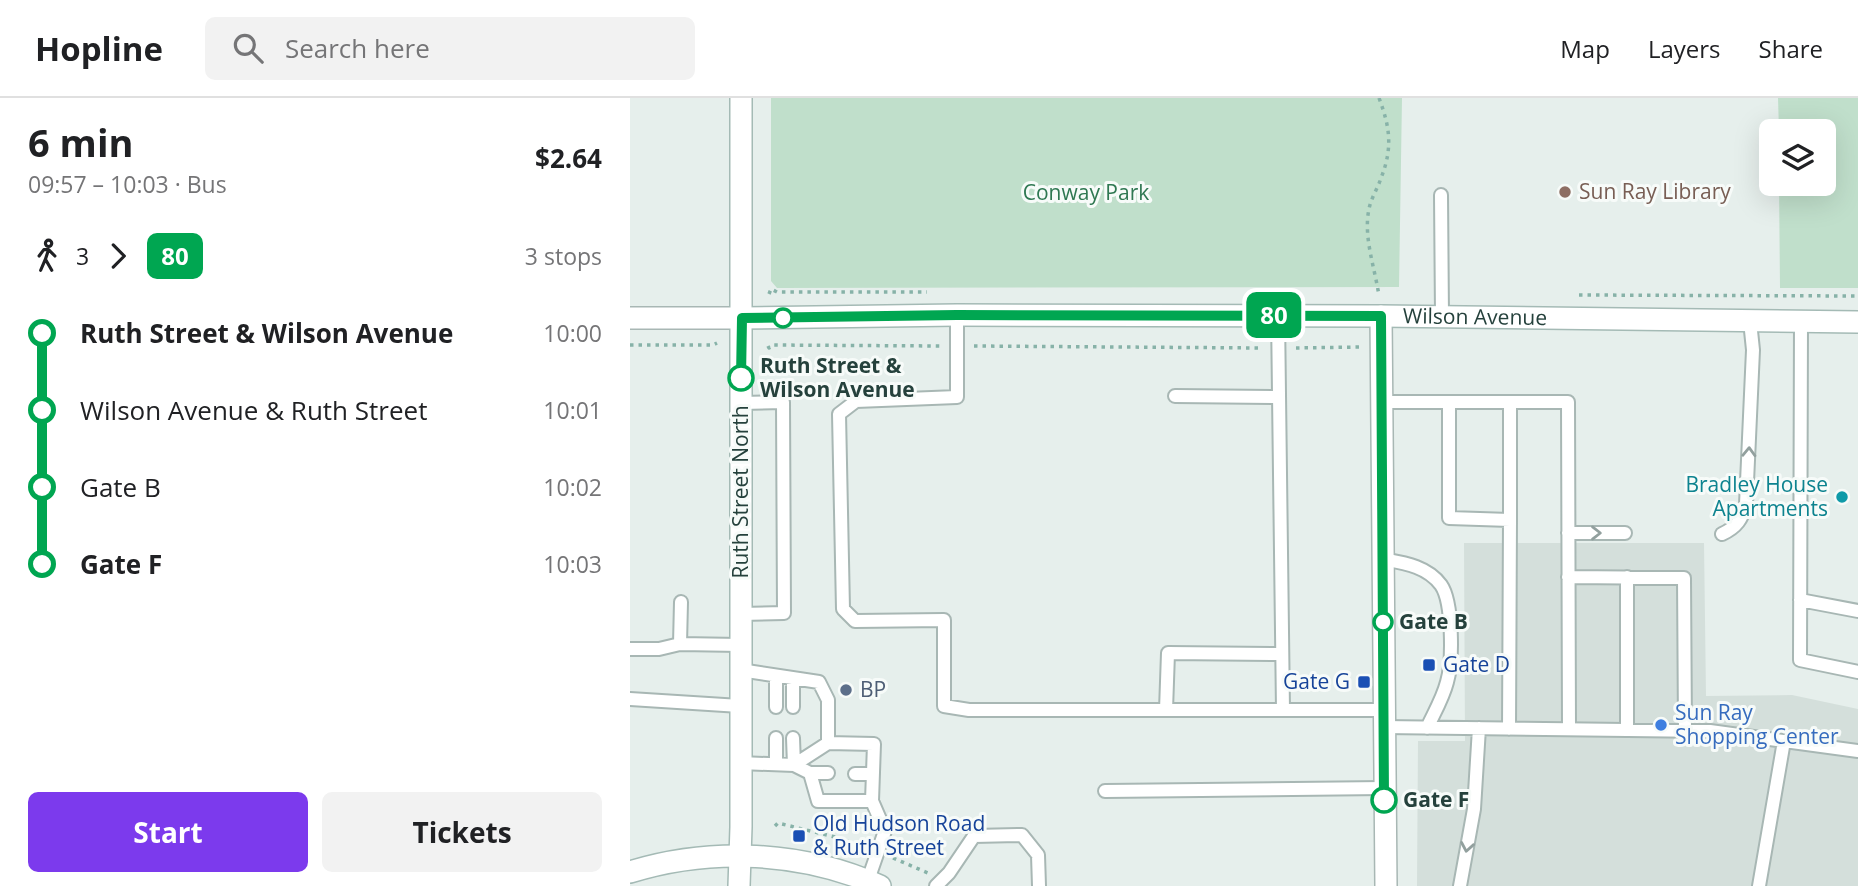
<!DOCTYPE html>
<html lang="en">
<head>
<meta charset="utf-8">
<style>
  body { margin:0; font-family:"Open Sans",sans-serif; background:#f2f2f2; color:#202124; height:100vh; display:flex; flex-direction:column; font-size:26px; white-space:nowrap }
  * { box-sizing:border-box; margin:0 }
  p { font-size:23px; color:#757577 }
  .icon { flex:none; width:38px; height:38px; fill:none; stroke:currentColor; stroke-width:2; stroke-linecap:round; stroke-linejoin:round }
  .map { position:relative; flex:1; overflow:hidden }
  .side { display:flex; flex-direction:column; background:#fff; width:630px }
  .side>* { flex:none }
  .badge { padding:0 14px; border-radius:10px; font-size:24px; line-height:46px }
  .controls { position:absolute; left:1129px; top:21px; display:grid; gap:14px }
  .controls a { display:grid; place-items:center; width:77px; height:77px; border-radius:10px; background:#fff; box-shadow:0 7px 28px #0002; font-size:35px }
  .map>.badge { position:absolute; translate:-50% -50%; box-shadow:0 0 0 4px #fff }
  .legs { display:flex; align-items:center; gap:10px; height:77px; padding:0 28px; font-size:23px }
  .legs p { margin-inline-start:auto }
  .summary { display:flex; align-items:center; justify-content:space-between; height:119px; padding:0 28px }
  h1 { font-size:38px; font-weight:700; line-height:52px }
  .primary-button { display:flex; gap:14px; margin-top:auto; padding:14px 28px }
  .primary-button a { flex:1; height:80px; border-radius:10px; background:#7c3aed; color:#fff; font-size:28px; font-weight:700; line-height:80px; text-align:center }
  .primary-button a+a { background:#f2f2f2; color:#202124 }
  ul { padding:0 28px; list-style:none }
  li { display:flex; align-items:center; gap:24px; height:77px; font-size:26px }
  li i { display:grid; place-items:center; width:10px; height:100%; margin:0 9px; background:currentColor }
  li i::after { content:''; width:18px; height:18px; margin:-9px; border:5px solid; border-radius:50%; background:#fff }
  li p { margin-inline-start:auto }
  li:first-child i { background:linear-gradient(#0000 50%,currentColor 0) }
  li:last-child i { background:linear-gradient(currentColor 50%,#0000 0) }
  header { display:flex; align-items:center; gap:42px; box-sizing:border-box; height:98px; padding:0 35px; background:#fff; border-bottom:2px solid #e0e0e0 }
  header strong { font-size:33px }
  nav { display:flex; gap:38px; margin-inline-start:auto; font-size:24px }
  .search { width:490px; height:63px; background:#f2f2f2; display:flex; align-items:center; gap:18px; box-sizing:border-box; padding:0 24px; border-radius:10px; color:#757577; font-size:26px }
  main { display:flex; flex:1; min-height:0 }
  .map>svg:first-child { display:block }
  .built { fill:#d4dfdb }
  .park { fill:#c0dfcb }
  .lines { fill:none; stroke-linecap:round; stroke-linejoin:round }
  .lane-casing { stroke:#a8b7b4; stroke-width:16 }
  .street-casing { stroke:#a8b7b4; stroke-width:24 }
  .secondary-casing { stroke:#a4bab5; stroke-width:24 }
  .path { stroke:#87b2a8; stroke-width:3.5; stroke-dasharray:3.5 5; stroke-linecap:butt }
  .lane { stroke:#fff; stroke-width:12 }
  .street { stroke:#fff; stroke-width:21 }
  .secondary { stroke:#fff; stroke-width:21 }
  .oneway { stroke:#92a09e }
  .line-1-casing { stroke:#fff; stroke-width:16 }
  .line-1 { stroke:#00a651; stroke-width:10 }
  .education-dot { fill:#8d6e63; stroke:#f7fbf9; stroke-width:2.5 }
  .stop-1-dot { fill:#fff; stroke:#00a651; stroke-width:3.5 }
  .culture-dot { fill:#0f9aa8; stroke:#f7fbf9; stroke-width:2.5 }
  .transit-dot { fill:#1a4fb4; stroke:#f7fbf9; stroke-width:2.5 }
  .service-dot { fill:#5c6f8a; stroke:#f7fbf9; stroke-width:2.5 }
  .shop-dot { fill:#3f7fe0; stroke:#f7fbf9; stroke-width:2.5 }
  .labels { text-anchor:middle; stroke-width:6; stroke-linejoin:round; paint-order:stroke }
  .education-label { font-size:21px; fill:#785e54; stroke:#f7fbf9; text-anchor:start }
  .park-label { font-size:21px; fill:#2f7852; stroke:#f7fbf9 }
  .street-label { font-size:21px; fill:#25413c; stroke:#f7fbf9 }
  .stop-label { font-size:21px; font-weight:bold; fill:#25413c; stroke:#f7fbf9; text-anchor:start }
  .culture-label { font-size:21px; fill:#0d838f; stroke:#f7fbf9; text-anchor:end }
  .transit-label { font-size:21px; fill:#164399; stroke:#f7fbf9; text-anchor:start }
  .service-label { font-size:21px; fill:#4e5e75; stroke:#f7fbf9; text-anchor:start }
  .shop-label { font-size:21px; fill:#366cbe; stroke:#f7fbf9; text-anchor:start }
</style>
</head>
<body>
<header>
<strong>Hopline</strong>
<div class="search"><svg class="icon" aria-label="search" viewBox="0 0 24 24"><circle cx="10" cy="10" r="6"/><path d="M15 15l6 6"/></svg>Search here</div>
<nav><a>Map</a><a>Layers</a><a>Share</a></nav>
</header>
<main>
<section class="side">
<div class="summary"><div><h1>6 min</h1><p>09:57 – 10:03 · Bus</p></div><b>$2.64</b></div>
<div class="legs"><svg class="icon" aria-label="walk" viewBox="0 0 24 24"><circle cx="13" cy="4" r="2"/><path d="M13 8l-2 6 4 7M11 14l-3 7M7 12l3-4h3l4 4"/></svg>3<svg class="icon" aria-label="forward" viewBox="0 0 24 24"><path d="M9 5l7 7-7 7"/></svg><b class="badge" style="background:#00a651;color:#fff">80</b><p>3 stops</p></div>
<ul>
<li><i style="color:#00a651"></i><b>Ruth Street &amp; Wilson Avenue</b><p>10:00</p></li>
<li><i style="color:#00a651"></i><span>Wilson Avenue &amp; Ruth Street</span><p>10:01</p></li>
<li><i style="color:#00a651"></i><span>Gate B</span><p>10:02</p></li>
<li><i style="color:#00a651"></i><b>Gate F</b><p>10:03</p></li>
</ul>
<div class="primary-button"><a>Start</a><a>Tickets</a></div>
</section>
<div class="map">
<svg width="1228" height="788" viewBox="0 0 1228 788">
  <rect width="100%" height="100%" fill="#e6efec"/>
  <!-- built -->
  <path class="built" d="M834 445H1074L1076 598 1162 597 1228 611V788H787L788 643H835Z"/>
  <!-- park -->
  <path class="park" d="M141 0H772L769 189 147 190 141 183Z
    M1148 0H1228V190H1150L1149 86H1194V33H1149Z"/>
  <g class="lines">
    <defs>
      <path id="lane" d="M811 97 812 218
        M327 217V299L226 303 209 316 213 511 225 523 314 522V608L339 612H753
        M648 217 653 612
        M1171 224 1170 562 1228 574
        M545 298 649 299
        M753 304H938L939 631
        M819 304V420L880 422 879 631
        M880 304V422
        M938 435H995
        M1092 436C1107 429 1112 421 1116 406L1123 252 1120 223
        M752 461C774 465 797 468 811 487 823 504 823 564 817 584 813 600 804 615 797 630
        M938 479 1054 480 1055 633
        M997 479V632
        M1170 502 1228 513
        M51 504 50 546 110 547
        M110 516 154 515 153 304 111 305
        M0 551H29L50 546
        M110 572 189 584 198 602V645L164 667 110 665
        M146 578V609
        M0 601 110 608
        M163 609V580
        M536 612 538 555 652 556
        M753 629 1080 633 1228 653
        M163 640 164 667 180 675 188 703H242
        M198 645 244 646 242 703 255 733 238 782
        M146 666V640
        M180 675H198
        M225 676H243
        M475 693 754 690
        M306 788 319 775 344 738 392 737 408 757 409 788
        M830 788 844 711 849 630
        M1129 788 1154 643"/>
      <path id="street" d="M751 218 756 788
        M0 220H112"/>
      <g id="secondary">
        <path id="s1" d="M112 220 327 217 751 218 1228 224"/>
        <path d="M0 774C81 749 172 753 250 788"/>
        <path d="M109 788 111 729V0"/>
      </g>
    </defs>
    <!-- lane casing -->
    <use href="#lane" class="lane-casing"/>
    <!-- street casing -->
    <use href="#street" class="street-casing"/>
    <!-- secondary casing -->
    <use href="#secondary" class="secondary-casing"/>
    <!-- path -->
    <path class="path" d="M749 0C760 29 763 50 751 80 748 90 741 100 739 111 733 139 745 170 749 198
      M139 196 141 191 147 194H297
      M949 197 1228 198
      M0 247H83L87 245
      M138 248 139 250 143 247 311 248
      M344 248 633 250
      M666 250 729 249
      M145 728 148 725 209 740 233 749
      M263 760 298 775"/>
    <!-- lane -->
    <use href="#lane" class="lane"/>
    <!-- street -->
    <use href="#street" class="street"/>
    <!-- secondary -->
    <use href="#secondary" class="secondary"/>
  </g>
  <!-- one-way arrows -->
  <defs><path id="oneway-chevron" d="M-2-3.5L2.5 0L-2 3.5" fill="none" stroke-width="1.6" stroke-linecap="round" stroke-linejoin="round" transform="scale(1.75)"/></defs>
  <g class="oneway">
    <use href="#oneway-chevron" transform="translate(1119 354) rotate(-88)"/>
    <use href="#oneway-chevron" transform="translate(966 435)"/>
    <use href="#oneway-chevron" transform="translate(837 749) rotate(100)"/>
  </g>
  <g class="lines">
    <defs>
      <path id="line-1" d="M111 280 112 220 327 217 751 218 754 702"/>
    </defs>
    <!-- line-1 casing -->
    <use href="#line-1" class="line-1-casing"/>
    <!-- line-1 -->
    <use href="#line-1" class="line-1"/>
  </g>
  <!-- markers -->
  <circle class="education-dot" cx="935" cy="94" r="7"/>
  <g class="stop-1-dot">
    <circle cx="153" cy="220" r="9"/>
    <circle cx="111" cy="280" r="12"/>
    <circle cx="753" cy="524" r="9"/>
    <circle cx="754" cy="702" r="12"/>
  </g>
  <circle class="culture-dot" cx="1212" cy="399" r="7"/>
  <g class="transit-dot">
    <rect x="792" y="560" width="14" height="14" rx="3.5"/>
    <rect x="727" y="577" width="14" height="14" rx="3.5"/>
    <rect x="162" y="731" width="14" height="14" rx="3.5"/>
  </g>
  <circle class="service-dot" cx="216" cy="592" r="7"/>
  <circle class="shop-dot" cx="1031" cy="627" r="7"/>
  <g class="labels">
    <!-- education labels -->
    <g class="education-label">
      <text x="949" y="101">Sun Ray Library</text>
    </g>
    <!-- park labels -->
    <g class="park-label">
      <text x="456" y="102">Conway Park</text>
    </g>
    <!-- street labels -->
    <g class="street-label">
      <text dy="7" stroke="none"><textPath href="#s1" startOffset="733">Wilson Avenue</textPath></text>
      <text transform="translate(111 394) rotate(-90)" y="7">Ruth Street North</text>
    </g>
    <!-- stop labels -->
    <g class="stop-label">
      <text x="130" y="275">Ruth Street &amp;<tspan x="130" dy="24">Wilson Avenue</tspan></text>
      <text x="769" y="531">Gate B</text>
      <text x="773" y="709">Gate F</text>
    </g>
    <!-- culture labels -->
    <g class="culture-label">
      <text x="1198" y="394">Bradley House<tspan x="1198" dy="24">Apartments</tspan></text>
    </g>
    <!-- transit labels -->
    <g class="transit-label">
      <text x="813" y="574">Gate D</text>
      <text x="720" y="591" text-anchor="end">Gate G</text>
      <text x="183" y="733">Old Hudson Road<tspan x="183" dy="24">&amp; Ruth Street</tspan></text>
    </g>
    <!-- service labels -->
    <g class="service-label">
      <text x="230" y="599">BP</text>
    </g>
    <!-- shop labels -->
    <g class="shop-label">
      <text x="1045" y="622">Sun Ray<tspan x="1045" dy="24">Shopping Center</tspan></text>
    </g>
  </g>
</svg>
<div class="controls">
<a><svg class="icon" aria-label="layers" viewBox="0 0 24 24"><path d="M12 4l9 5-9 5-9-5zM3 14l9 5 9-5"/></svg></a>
</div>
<b class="badge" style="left:644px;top:217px;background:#00a651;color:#fff">80</b>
</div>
</main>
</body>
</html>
